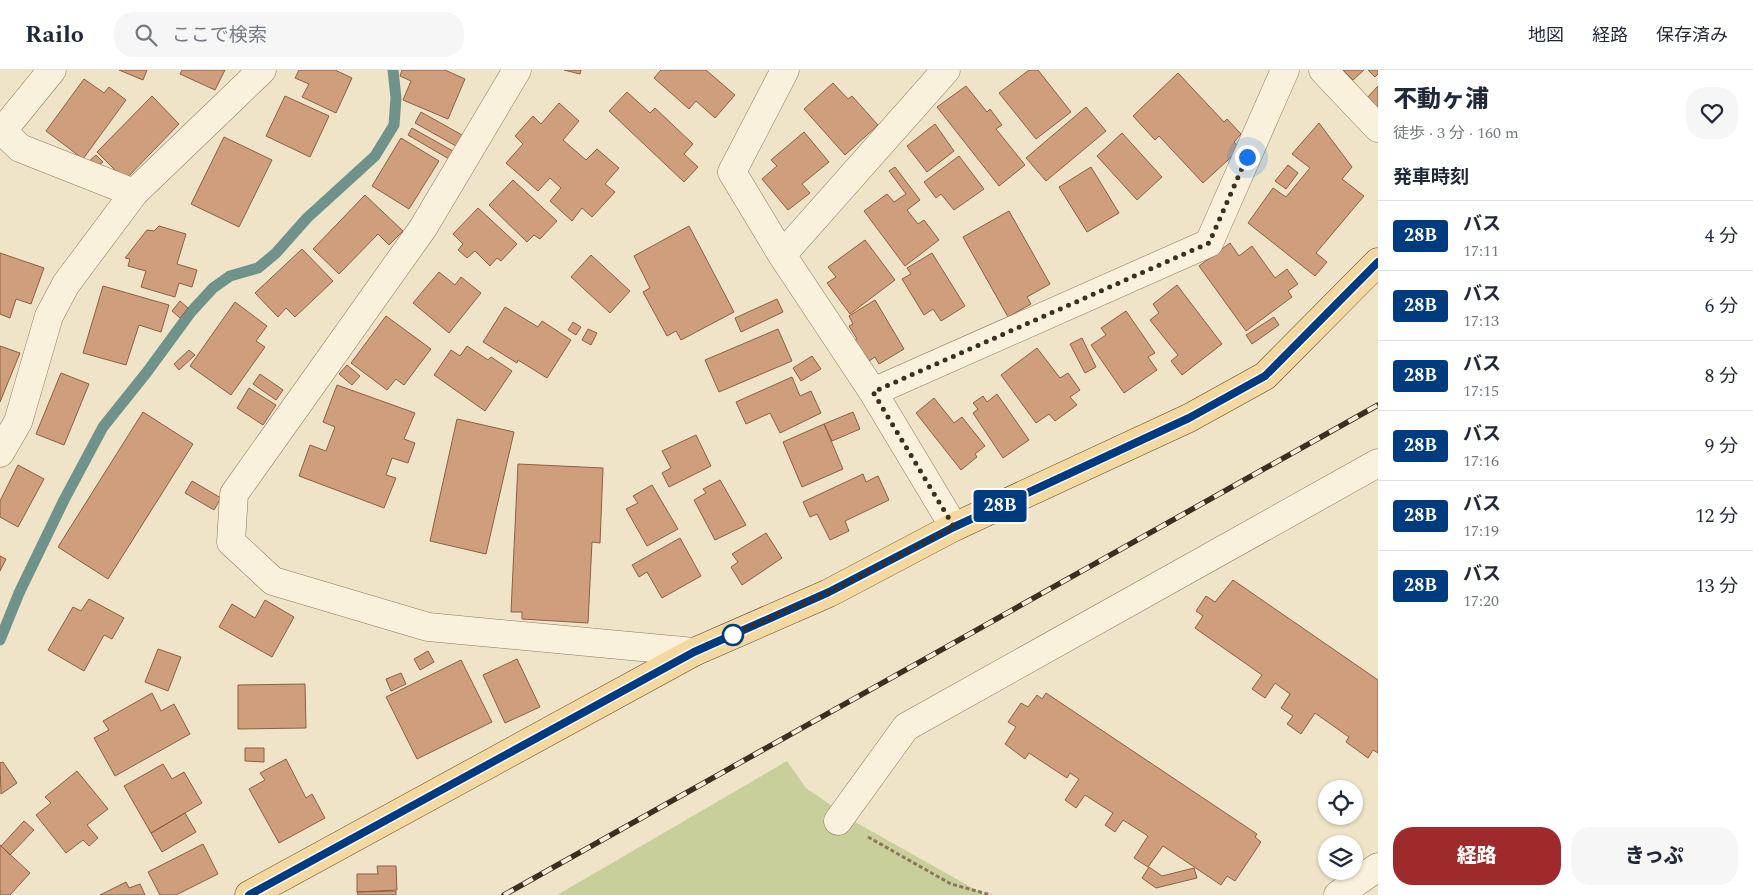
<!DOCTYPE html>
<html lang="ja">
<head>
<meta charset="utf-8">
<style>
  body { margin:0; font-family:Spectral,"Noto Sans JP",serif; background:#f6f6f7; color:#1f2937; height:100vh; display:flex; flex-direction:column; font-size:19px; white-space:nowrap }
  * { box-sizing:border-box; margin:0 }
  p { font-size:16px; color:#747a83 }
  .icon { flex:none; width:28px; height:28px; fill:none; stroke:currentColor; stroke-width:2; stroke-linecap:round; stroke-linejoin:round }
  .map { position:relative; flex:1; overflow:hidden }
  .sheet { display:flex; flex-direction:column; background:#fff; width:375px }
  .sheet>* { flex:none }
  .badge { padding:0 10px; border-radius:4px; font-size:18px; line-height:32px }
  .controls { position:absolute; left:1318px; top:710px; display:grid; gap:10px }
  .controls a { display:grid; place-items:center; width:45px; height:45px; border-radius:50%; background:#fff; box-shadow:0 1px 4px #0004; font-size:25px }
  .you { position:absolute; width:25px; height:25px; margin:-12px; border:4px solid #fff; border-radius:50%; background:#1a73e8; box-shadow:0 0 0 8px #1a73e833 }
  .map>.badge { position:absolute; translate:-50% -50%; box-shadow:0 0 0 2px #fff }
  h2 { padding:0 15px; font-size:19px; line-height:45px }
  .round { display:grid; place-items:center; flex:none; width:52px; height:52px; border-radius:20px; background:#f6f6f7 }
  .summary { display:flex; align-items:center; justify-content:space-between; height:85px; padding:0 15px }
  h1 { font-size:24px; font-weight:800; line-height:38px }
  .button { display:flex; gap:10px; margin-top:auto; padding:10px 15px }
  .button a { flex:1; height:58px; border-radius:20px; background:#9e2a2b; color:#fff; font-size:20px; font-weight:800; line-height:58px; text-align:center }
  .button a+a { background:#f6f6f7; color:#1f2937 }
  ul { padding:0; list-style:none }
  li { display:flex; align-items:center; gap:15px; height:70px; padding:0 15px; border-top:1px solid #e0e1e3 }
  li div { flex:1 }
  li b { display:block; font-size:19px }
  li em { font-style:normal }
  li .badge { min-width:55px; font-weight:700; text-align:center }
  header { display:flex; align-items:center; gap:30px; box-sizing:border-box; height:70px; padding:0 25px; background:#fff; border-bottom:1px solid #e0e1e3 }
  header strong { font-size:24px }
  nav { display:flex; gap:28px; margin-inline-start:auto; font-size:18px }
  .search { width:350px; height:45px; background:#f6f6f7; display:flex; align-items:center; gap:12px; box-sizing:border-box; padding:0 18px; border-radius:20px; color:#747a83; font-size:19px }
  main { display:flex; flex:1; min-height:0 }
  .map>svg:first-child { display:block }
  .green { fill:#c9cf9b }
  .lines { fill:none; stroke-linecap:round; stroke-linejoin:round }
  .stream { stroke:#6f938a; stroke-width:11 }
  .building { fill:#cf9f7d; stroke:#8d5f41 }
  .minor-casing { stroke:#8d765c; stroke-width:29 }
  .major-casing { stroke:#5b4430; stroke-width:29 }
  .path { stroke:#8d765c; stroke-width:3; stroke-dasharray:4 2.5; stroke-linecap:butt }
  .minor { stroke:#faf1dc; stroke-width:28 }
  .major { stroke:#f3d9a0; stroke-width:28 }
  .rail-casing { stroke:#3d2e20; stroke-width:5.5 }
  .rail { stroke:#f7eed8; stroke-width:4; stroke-dasharray:11; stroke-linecap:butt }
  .line-casing { stroke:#fff; stroke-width:11 }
  .line { stroke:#003b80; stroke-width:8 }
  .walk { stroke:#3d2e20; stroke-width:5; stroke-dasharray:0 9 }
  .stop-dot { fill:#fff; stroke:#003b80; stroke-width:2.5 }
</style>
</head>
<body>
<header>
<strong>Railo</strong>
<div class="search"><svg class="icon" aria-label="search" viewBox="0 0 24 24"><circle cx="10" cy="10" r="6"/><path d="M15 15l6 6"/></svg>ここで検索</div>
<nav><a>地図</a><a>経路</a><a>保存済み</a></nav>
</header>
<main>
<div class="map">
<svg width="1378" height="825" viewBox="0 0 1378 825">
  <rect width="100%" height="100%" fill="#f0e4c8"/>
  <!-- green -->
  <path class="green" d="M787 691 806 718 857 753 985 825H557Z"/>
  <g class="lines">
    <!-- stream -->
    <path class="stream" d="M0 570 19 523 64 430 103 357 147 302 191 242 213 218 230 206 258 198 276 183 307 148 375 86 394 55 396 28 393 0"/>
  </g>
  <!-- building -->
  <path class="building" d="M119 0H147L143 10Z
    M182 0H225L215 20 180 4Z
    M299 0H335L352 8 336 43 302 27 309 14 295 8Z
    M402 0H445L465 9 448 49 403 30 411 11 400 6Z
    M564 0H581L580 4Z
    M661 0H706L735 25 715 48 696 31 689 39 654 8Z
    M1029 0H1038L1071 42 1036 69 999 23Z
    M1343 0H1364L1353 10Z
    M1368 0H1378V4L1375 7Z
    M1178 3 1224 52 1227 49 1241 64 1234 72 1240 79 1203 113 1159 66 1155 70 1133 46Z
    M84 9 104 23 109 17 126 30 83 89 46 61Z
    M833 13 848 29 852 26 878 55 845 85 804 39Z
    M966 16 987 42 990 39 1002 55 996 59 1025 95 999 116 937 37Z
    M1378 16V37L1375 40 1365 30Z
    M627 22 650 43 655 38 693 74 684 84 698 97 684 112 609 41Z
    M152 26 179 54 125 110 97 82Z
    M285 26 329 46 310 87 266 66Z
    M559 33 579 51 563 70 586 90 597 79 619 98 605 114 615 122 592 147 582 138 572 151 550 131 561 118 550 108 538 121 506 93 523 74 515 66 533 46 541 54Z
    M1086 37 1106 61 1046 111 1026 88Z
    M421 42 462 65 456 76 415 53Z
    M1319 53 1352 97 1342 109 1364 126 1316 183 1327 192 1315 206 1248 153 1273 118 1286 127 1310 98 1292 84Z
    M935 54 954 81 927 102 907 76Z
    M412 58 453 81 449 89 408 65Z
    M804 62 829 92 802 114 810 123 788 140 762 109 777 96 771 90Z
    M1122 63 1162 107 1137 130 1097 86Z
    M224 67 272 90 239 157 191 134Z
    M401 68 439 91 409 139 372 116Z
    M96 85 103 92 94 99 88 92Z
    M959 86 984 119 954 140 941 124 936 128 924 112Z
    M1288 95 1298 103 1286 119 1275 111Z
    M895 97 920 130 907 140 918 154 924 150 939 170 905 196 864 141 887 124 894 132 906 124 889 101Z
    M1091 97 1119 143 1087 162 1059 117Z
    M513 110 557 151 540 169 534 165 527 172 489 135Z
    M365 125 403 161 389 175 378 164 339 204 313 179Z
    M478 138 517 174 501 191 497 188 490 196 475 181 467 188 458 180 463 174 453 164Z
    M1009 141 1050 214 1027 227 1031 234 1008 247 963 167Z
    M159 156 186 164 177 194 197 200 192 217 179 213 175 227 141 217 146 201 128 196 130 189 125 188 147 160 154 161Z
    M689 156 734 242 681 270 676 261 667 266 643 222 650 218 634 186Z
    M865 170 895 210 850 244 827 213 836 207 828 197Z
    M1230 173 1239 186 1252 176 1275 208 1287 199 1298 214 1288 221 1292 227 1246 261 1199 196Z
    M302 179 333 211 295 247 286 238 278 247 255 223Z
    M0 183 44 198 31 234 16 229 10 248 0 244Z
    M932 183 965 236 941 251 933 239 924 245 902 209 911 204 907 198Z
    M591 185 630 221 610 243 571 207Z
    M439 202 455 215 461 207 481 223 449 263 413 233Z
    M1177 215 1222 274 1182 305 1171 291 1178 285 1150 250 1159 243 1153 234Z
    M103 216 169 235 161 262 139 255 126 295 83 283Z
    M777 229 783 242 741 262 735 248Z
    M875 230 904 279 879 294 875 287 869 291 865 285 862 287 853 271 857 269 849 256 853 254 849 246Z
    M180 231 188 238 180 248 172 241Z
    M235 232 267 256 256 271 265 277 231 325 190 296Z
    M505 237 538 257 542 251 571 270 547 308 518 290 517 293 483 272Z
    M1126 241 1155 283 1148 287 1157 300 1124 323 1091 275 1106 265 1101 258Z
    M386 246 431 279 404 315 396 309 387 320 351 293Z
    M1274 247 1279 255 1252 274 1246 265Z
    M573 252 581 257 576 265 568 260Z
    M588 259 597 263 591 275 582 270Z
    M778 259 792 291 719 322 705 290Z
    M1082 268 1096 297 1085 303 1070 274Z
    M0 276 20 283 0 332Z
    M467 276 488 290 491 287 512 301 485 341 434 305 451 280 460 286Z
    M1037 278 1060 308 1068 303 1080 320 1070 327 1077 335 1055 351 1049 344 1036 353 1001 305Z
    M189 280 195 285 179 300 174 294Z
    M812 286 821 299 801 311 793 298Z
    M347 295 360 306 352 315 339 304Z
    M61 303 89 314 64 375 36 364Z
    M260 304 283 320 276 330 253 314Z
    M792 307 800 326 811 321 821 343 780 363 770 343 746 354 736 332Z
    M337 315 415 343 404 369 415 373 408 393 392 388 386 405 396 408 384 438 299 406 310 375 326 381 335 357 323 352Z
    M249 318 276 335 263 355 237 338Z
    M997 324 1029 370 1003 388 973 343 978 339 973 333 983 326 987 332Z
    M934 328 954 353 962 347 985 376 975 384 977 387 961 400 916 343Z
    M143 342 193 374 108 509 58 477Z
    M853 342 860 359 832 371 824 354Z
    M457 349 514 362 486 484 430 471Z
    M824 354 843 399 802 417 783 372Z
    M696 365 711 396 669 417 662 403 671 398 662 381Z
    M518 394 603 398 600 473 592 472 588 553 522 549V542H511Z
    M18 395 44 409 18 457 0 447V431Z
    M863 404 866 412 878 406 889 430 845 451 849 461 830 470 817 444 810 447 803 432Z
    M720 410 746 455 715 470 694 430 706 423 703 419Z
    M192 411 221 428 214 440 185 423Z
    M652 415 678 459 647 476 626 439 638 433 633 426Z
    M766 463 782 488 742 515 731 497 738 492 732 484Z
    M680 468 701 506 662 528 647 502 639 507 632 495Z
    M0 486 6 489 0 501Z
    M1233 510 1378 610V683L1373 680 1368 688 1346 672 1349 667 1315 643 1301 664 1287 654 1293 646 1281 638 1290 624 1275 613 1265 628 1252 619 1262 605 1195 558 1203 546 1196 541 1206 526 1215 532Z
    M89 529 124 548 112 569 104 565 84 601 48 580 73 537 81 541Z
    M265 530 294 547 272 587 219 557 232 534 255 548Z
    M158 579 181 587 168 621 145 612Z
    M428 581 434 592 420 600 414 589Z
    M517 589 540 637 505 653 483 605Z
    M461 590 492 652 417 689 386 627Z
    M401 603 406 614 391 621 386 609Z
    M305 614 306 658 238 659V615Z
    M152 623 161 641 174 634 190 664 115 706 94 668 109 660 103 651Z
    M1046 623 1257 764 1255 767 1261 772 1235 811 1227 806 1221 815 1163 776 1148 797 1134 788 1148 766 1123 750 1115 762 1105 755 1113 743 1085 725 1076 738 1065 730 1079 709 1070 703 1067 708 1029 683 1025 689 1005 674 1016 657 1008 652 1021 633 1028 637 1037 625 1042 629Z
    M245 678H264V692L245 691Z
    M286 689 306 728 312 724 325 748 279 773 249 719 265 710 260 703Z
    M3 692 17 713 1 724 0 693Z
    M163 694 172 709 184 702 202 733 151 763 124 716Z
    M77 701 108 739 87 755 98 768 89 776 83 770 66 783 36 745 51 733 45 727Z
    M185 743 196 762 162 782 151 763Z
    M24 751 34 760 10 785 1 776Z
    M203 774 218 804 176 825H160L148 802Z
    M0 775 30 803 10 825H0Z
    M377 796H396L397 820 357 822V804H378Z
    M1149 797 1162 806 1194 798 1197 808 1156 818 1142 808Z
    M126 812 129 818 140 814 145 825H100Z
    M396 821V825H358L357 822Z"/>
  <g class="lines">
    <defs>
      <path id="minor" d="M517 0 423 158 234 424 231 472 273 511 428 557 694 582
        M785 0 732 102 782 185 873 322 954 457
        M1323 0 1378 58
        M2 61 20 78 134 123
        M0 64 52 0
        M782 185 946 0
        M873 322 1209 173 1285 0
        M0 383 18 352 49 246 66 214 134 123 262 0
        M838 751 906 657 1378 393
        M1338 825 1378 797"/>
      <path id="major" d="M249 825 694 582 829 523 954 457 1189 348 1265 306 1378 192"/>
    </defs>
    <!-- minor casing -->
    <use href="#minor" class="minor-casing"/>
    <!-- major casing -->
    <use href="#major" class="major-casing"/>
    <!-- path -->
    <path class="path" d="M868 767 951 814 991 825"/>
    <!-- minor -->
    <use href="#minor" class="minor"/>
    <!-- major -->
    <use href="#major" class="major"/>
    <defs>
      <path id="rail" d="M504 825 1378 335"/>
    </defs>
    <!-- rail casing -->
    <use href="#rail" class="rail-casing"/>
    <!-- rail -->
    <use href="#rail" class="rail"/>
  </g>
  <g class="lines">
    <defs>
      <path id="line" d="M249 825 694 582 829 522 954 457 1189 348 1265 306 1378 192"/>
    </defs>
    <!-- line casing -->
    <use href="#line" class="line-casing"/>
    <!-- line -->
    <use href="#line" class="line"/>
    <!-- walk -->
    <path class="walk" d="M733 565 727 567 829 522 954 457 873 322 1209 173 1247 87"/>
  </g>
  <!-- markers -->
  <circle class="stop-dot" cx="733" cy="565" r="10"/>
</svg>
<div class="controls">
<a><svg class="icon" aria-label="locate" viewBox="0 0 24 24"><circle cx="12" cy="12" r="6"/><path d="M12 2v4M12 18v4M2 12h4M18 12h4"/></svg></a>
<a><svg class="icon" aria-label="layers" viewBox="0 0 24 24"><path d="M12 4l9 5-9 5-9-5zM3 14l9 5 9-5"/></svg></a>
</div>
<div class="you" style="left:1247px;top:87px"></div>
<b class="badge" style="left:1000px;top:436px;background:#003b80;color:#fff">28B</b>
</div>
<section class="sheet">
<div class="summary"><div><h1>不動ヶ浦</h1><p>徒歩 · 3 分 · 160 m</p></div><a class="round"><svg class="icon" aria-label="heart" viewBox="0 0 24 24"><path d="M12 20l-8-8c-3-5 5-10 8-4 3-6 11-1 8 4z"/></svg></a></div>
<h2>発車時刻</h2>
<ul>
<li><span class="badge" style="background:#003b80;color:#fff">28B</span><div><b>バス</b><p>17:11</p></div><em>4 分</em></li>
<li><span class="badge" style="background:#003b80;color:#fff">28B</span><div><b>バス</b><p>17:13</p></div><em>6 分</em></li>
<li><span class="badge" style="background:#003b80;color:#fff">28B</span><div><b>バス</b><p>17:15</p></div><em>8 分</em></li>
<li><span class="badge" style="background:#003b80;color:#fff">28B</span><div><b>バス</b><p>17:16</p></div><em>9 分</em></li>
<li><span class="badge" style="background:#003b80;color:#fff">28B</span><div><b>バス</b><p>17:19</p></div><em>12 分</em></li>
<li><span class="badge" style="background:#003b80;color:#fff">28B</span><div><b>バス</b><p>17:20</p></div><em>13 分</em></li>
</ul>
<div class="button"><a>経路</a><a>きっぷ</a></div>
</section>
</main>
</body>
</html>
